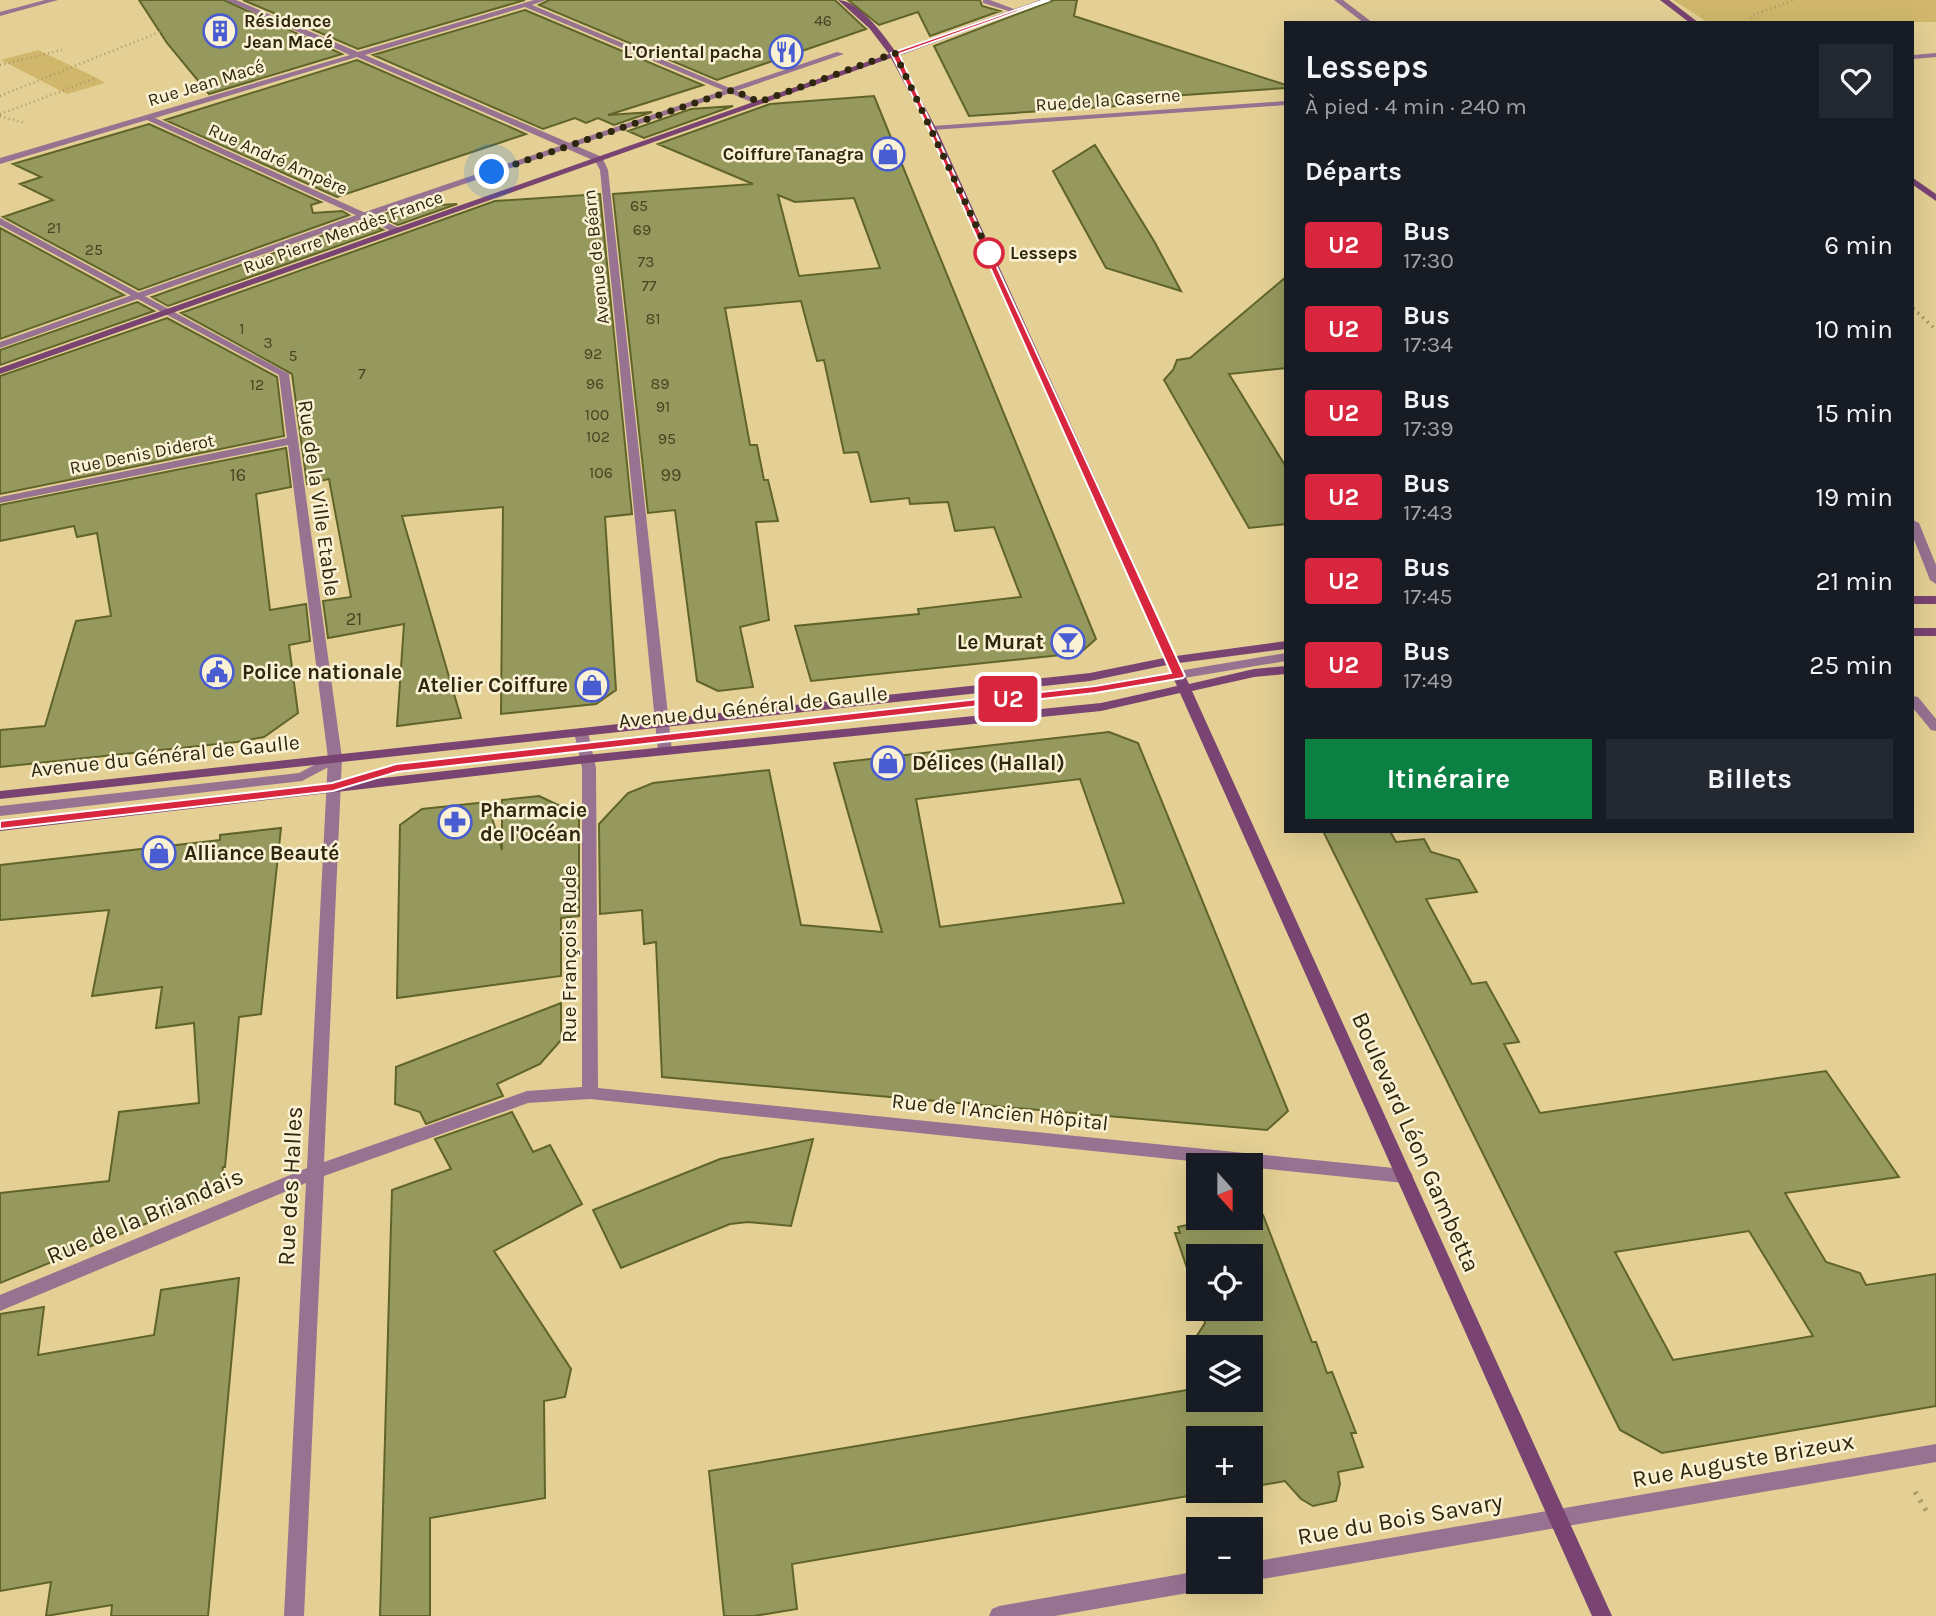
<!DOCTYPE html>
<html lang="fr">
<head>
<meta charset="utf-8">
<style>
  body { margin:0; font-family:Karla,sans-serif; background:#242831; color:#f1f3f6; height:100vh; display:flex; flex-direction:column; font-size:26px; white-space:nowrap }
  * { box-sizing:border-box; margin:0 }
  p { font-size:23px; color:#9ea1a6 }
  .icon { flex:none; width:38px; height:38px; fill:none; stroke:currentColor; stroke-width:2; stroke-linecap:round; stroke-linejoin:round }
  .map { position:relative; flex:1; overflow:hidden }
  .sheet { position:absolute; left:1284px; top:21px; width:630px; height:812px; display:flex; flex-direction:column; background:#171b24; border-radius:0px; box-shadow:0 7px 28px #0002 }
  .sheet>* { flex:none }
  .badge { padding:0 14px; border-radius:5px; font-size:24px; line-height:46px }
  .needle { width:46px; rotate:159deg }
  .fabs { position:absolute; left:1186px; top:1153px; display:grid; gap:14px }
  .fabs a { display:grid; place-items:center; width:77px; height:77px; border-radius:0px; background:#171b24; box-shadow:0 7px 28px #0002; font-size:35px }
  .you { position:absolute; width:35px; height:35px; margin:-18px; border:5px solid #fff; border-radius:50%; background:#1a73e8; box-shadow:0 0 0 10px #1a73e833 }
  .map>.badge { position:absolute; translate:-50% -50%; box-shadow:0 0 0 4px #fff }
  h2 { padding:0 21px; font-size:26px; line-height:63px }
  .round { display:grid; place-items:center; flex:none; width:74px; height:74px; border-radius:0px; background:#242831 }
  .summary { display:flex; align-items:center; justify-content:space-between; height:119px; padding:0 21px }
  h1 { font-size:33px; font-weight:700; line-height:52px }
  .button { display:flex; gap:14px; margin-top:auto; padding:14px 21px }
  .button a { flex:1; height:80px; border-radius:0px; background:#0b8043; color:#fff; font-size:28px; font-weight:700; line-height:80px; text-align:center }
  .button a+a { background:#242831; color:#f1f3f6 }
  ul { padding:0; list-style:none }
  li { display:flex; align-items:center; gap:21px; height:84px; padding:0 21px }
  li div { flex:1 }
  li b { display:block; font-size:26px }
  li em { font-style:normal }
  li .badge { min-width:77px; font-weight:700; text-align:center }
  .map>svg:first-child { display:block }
  .green { fill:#d0b76b }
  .building { fill:#95995e; stroke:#616429; stroke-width:2; fill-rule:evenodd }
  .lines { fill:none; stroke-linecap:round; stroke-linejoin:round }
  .path-far2 { stroke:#a99968; stroke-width:2.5; stroke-dasharray:1 3.5; stroke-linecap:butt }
  .path-far1 { stroke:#a99968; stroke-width:3.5; stroke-dasharray:2 4.5; stroke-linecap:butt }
  .path { stroke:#a99968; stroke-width:5; stroke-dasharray:2.5 7; stroke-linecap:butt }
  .lane { fill:#977291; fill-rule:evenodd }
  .street { fill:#977291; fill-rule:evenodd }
  .secondary { fill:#794372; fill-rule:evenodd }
  .line { fill:#d7263d; stroke:#fff; stroke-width:2 }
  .walk { stroke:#2e270e; stroke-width:7; stroke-dasharray:0 12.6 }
  .stop-dot { fill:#fff; stroke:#d7263d; stroke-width:3.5 }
  .labels { text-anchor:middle; stroke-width:5; stroke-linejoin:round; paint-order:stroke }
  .far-number-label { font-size:16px; fill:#484422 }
  .far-poi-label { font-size:18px; font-weight:bold; fill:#2e270e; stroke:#fbf1d4; text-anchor:end }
  .far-street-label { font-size:18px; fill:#2e270e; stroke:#fbf1d4 }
  .far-stop-label { font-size:18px; font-weight:bold; fill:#2e270e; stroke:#fbf1d4; text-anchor:start }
  .number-label { font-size:18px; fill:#484422 }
  .street-label { font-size:21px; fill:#2e270e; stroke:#fbf1d4 }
  .poi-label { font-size:21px; font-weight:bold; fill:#2e270e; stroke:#fbf1d4; text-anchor:start }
  .near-street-label { font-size:24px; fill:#2e270e; stroke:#fbf1d4 }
</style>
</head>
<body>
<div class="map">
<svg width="1936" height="1616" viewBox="0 0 1936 1616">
  <rect width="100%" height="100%" fill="#e4d094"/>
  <!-- green -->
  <path class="green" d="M1673 0H1936V22L1709 23Z
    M38 50 97 78 105 83 67 94 1 60Z"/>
  <!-- building -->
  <path class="building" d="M139 0H224L342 54 209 94 167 43Z
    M243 0H525L358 49Z
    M549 0H835L866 29 717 80 539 5Z
    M848 0H980L982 6 1000 11 930 36 918 12 879 25Z
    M1054 0H1077L1074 16 1286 85V88L1112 100 1116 106 969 116 934 46Z
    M525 10 703 85 608 115 652 112 614 125 598 118 586 123 575 118 543 129 373 55Z
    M357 60 526 134 337 197 165 120Z
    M874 96 1096 639 1080 653 811 681 795 626 919 614 918 609 1021 597 994 527 955 531 948 502 910 504 909 498 871 502 858 452 844 453 824 360 817 361 801 301 725 308 750 445H757L764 480H768L778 521 756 522 769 620 740 627 753 687 718 691 697 681 675 510 648 513 613 194 753 184 658 144 770 104ZM778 195 795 202 854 198 880 268 799 276Z
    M733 106 644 138 628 131 691 109Z
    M149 124 321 202 311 205 313 213 342 211 349 215 139 290 3 217 53 200 20 184 41 177 13 164Z
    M1095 145 1154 241 1181 291 1106 268 1053 171Z
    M600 194 632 514 605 517 616 690 596 704 501 714 503 507 402 516 461 718 397 726 404 624 328 638 323 601 351 597 329 479 307 484 292 374 181 313 495 201Z
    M457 204 398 225 379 216 404 207Z
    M363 221 383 230 168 306 152 297Z
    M0 228 124 295 0 339Z
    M1286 277V368L1229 374 1286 467V524L1249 528 1164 380 1173 370 1177 360 1190 358Z
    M137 302 154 311 0 365V350Z
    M167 318 277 377 284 436 0 494V376Z
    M286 448 291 487 256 494 270 610 306 604 310 641 289 645 298 713 264 737 237 742 0 767V730L45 726 76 621 111 616 97 533 77 537 74 526 0 541V505Z
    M1109 732 1138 743 1288 1111 1267 1130 662 1077 656 942 644 944 642 910 600 914 599 824 628 793 653 783 769 770 801 925 882 932 834 763ZM1080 779 1124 903 940 927 916 799Z
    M539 796 579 815V916L561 918V976L397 998 400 825 422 809 487 802 502 850V800Z
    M281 828 261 1014 239 1017 225 1167H223L219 1194 0 1283V1193L109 1181 119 1112 199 1103 194 1023 156 1028 162 987 92 996 109 910 0 920V865L220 840V835Z
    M1323 831H1390L1396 842 1424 839 1431 852 1459 860 1477 892 1426 899 1472 984 1486 982 1519 1042 1504 1044 1540 1113 1826 1071 1899 1177 1785 1193 1826 1262 1860 1273 1866 1285 1936 1274V1406L1662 1453 1620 1430ZM1749 1231 1813 1336 1673 1360 1615 1252Z
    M561 1003V1040L540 1064 497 1084 503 1096 426 1124 420 1112 395 1104 396 1067Z
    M512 1112 533 1152 550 1145 582 1204 494 1251 571 1369 565 1397 544 1401 545 1498 430 1518V1616H380L392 1190 451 1169 435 1139Z
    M813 1139 791 1226 748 1222 730 1224 621 1268 593 1210 720 1159Z
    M1199 1201V1218H1251L1263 1215 1312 1342H1316L1327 1373 1332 1372 1356 1433H1351L1363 1467 1338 1472 1340 1484 1336 1501 1313 1506 1301 1499 1285 1481 1251 1487V1438H1199V1491H1217L792 1564 797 1609 754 1616H724L709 1471 1199 1388V1400H1251V1348H1199V1365L1189 1348 1205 1323 1201 1309H1251V1256H1199V1303L1175 1233H1180L1178 1227 1187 1225 1191 1207Z
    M239 1278 208 1616H111L112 1605 46 1616 51 1582 0 1591V1314L44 1307 38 1355 154 1335 161 1290Z"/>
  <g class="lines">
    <!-- path-far2 -->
    <path class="path-far2" d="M1750 23 1753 15 1794 0
      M0 65 62 50
      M0 96 162 31
      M0 114 97 78
      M0 116 25 123"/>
    <!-- path-far1 -->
    <path class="path-far1" d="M1913 308 1936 330"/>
    <!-- path -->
    <path class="path" d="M1915 1492 1927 1512"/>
    <!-- lane -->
    <path class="lane" d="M983 0H990L1019 11 1015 13 983 3Z
      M837 52 844 54 368 217 0 348V342L362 213Z
      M1286 653V661L1095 693 396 772 335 791 328 787 330 784 395 764 1095 685Z
      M335 754 342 758 340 761 302 781 0 816V806L299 773Z"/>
    <!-- street -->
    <path class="street" d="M45 0H58L0 16V12Z
      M226 0H236L358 52 534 0H546L532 5 763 102 756 104 525 7 365 55 602 157 608 170 672 751 670 754 665 755 658 751 600 170 595 161 357 57 155 118 399 228V232H393L147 120 0 164V158L350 55Z
      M1334 0H1343L1373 23H1364Z
      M1936 53V57L1913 59V55Z
      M1286 101V105L932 130 928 128 932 126Z
      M0 218 289 374 342 758 324 1162 527 1091 582 1087V768L574 732 581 728 588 732 596 768 598 1088 1404 1169 1410 1171 1413 1176 1410 1181 1404 1183 590 1099 528 1103 324 1176 304 1616H284L306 1183 0 1311V1295L307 1168 328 758 288 445 0 503V497L287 438 279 375 0 225Z
      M1913 520 1919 523 1936 565V584L1930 580 1913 537Z
      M1913 696 1918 697 1936 719V731L1931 730 1913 708Z
      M1936 1444V1462L1251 1581V1562Z
      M1199 1571V1582H1209L1206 1588 1199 1591 1055 1616H989L992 1609 999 1606Z"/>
    <!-- secondary -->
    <path class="secondary" d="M838 0C858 0 884 35 895 51L1040 0H1051L898 56 936 128 1176 656 1286 641V649L1179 663 1189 684 1254 669 1286 666V674L1254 677 1192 691 1612 1616H1592L1180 693 1101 711 587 763 0 831V821L587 755 1101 703 1177 686 1167 665 1090 681 0 799V791L1090 673 1164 658 928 128 891 58 0 374V368L889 54 870 29Z
      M1660 0H1669L1699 23H1690Z
      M1913 178 1936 194V201L1913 185Z
      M1913 596H1936V604H1913Z
      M1913 628H1936V636H1913Z"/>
  </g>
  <!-- line -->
  <path class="line" d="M1044 0H1050L899 54 1185 676 1183 678 1095 693 397 772 333 791 0 829V821L332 783 396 764 1095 686 1171 673 928 128 891 53Z"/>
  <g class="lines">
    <!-- walk -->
    <path class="walk" d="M492 172 733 90 759 102 895 53 989 253"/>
  </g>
  <!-- icons -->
  <defs>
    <symbol id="building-ring" viewBox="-11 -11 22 22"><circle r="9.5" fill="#fbf1d4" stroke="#495cd1" stroke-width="1.5"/><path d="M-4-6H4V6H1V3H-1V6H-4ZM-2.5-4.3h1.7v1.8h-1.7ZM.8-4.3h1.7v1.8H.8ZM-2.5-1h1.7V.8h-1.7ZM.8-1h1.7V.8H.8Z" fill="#495cd1"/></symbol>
    <symbol id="restaurant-ring" viewBox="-11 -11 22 22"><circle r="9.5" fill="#fbf1d4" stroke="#495cd1" stroke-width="1.5"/><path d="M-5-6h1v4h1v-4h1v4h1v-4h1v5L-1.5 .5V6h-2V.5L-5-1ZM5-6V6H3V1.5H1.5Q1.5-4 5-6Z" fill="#495cd1"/></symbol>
    <symbol id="shop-ring" viewBox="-11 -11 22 22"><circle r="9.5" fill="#fbf1d4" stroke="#495cd1" stroke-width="1.5"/><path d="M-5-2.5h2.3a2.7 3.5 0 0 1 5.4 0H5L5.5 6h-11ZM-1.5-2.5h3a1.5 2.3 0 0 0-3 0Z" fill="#495cd1"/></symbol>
    <symbol id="bar-ring" viewBox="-11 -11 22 22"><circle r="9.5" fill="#fbf1d4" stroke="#495cd1" stroke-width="1.5"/><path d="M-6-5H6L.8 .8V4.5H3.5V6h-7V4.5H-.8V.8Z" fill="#495cd1"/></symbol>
    <symbol id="civic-ring" viewBox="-11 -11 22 22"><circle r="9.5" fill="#fbf1d4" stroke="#495cd1" stroke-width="1.5"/><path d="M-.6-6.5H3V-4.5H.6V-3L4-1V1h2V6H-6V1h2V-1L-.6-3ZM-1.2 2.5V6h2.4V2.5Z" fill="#495cd1"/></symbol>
    <symbol id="pharmacy-ring" viewBox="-11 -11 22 22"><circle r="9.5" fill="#fbf1d4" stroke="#495cd1" stroke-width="1.5"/><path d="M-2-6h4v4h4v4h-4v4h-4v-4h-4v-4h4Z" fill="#495cd1"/></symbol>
  </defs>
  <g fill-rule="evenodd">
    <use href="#building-ring" x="201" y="12" width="38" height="38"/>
    <use href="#restaurant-ring" x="767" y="33" width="38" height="38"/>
    <use href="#shop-ring" x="869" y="135" width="38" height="38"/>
    <use href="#bar-ring" x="1049" y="623" width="38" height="38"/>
    <use href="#civic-ring" x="198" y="653" width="38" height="38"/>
    <use href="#shop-ring" x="573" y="666" width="38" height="38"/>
    <use href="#shop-ring" x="869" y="744" width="38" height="38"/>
    <use href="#pharmacy-ring" x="436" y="803" width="38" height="38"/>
    <use href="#shop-ring" x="140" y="834" width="38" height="38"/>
  </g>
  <!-- markers -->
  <circle class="stop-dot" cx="989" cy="253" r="14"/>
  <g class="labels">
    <!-- far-number labels -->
    <g class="far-number-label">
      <text x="823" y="26">46</text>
      <text x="639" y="211">65</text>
      <text x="54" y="233">21</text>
      <text x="642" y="235">69</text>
      <text x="94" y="255">25</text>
      <text x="646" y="267">73</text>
      <text x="649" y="291">77</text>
      <text x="653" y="324">81</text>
      <text x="242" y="334">1</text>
      <text x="268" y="348">3</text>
      <text x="593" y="359">92</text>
      <text x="293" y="361">5</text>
      <text x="362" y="379">7</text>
      <text x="595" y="389">96</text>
      <text x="660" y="389">89</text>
      <text x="257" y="390">12</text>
      <text x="663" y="412">91</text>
      <text x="597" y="420">100</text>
      <text x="598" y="442">102</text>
      <text x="667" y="444">95</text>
      <text x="601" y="478">106</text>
    </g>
    <!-- far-poi labels -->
    <g class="far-poi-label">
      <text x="244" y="27" text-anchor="start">Résidence<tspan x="244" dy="21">Jean Macé</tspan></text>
      <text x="762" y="58">L'Oriental pacha</text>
      <text x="864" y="160">Coiffure Tanagra</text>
    </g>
    <!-- far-street labels -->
    <g class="far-street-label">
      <text transform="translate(206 83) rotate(-17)" y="6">Rue Jean Macé</text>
      <text transform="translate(1108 100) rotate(-4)" y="6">Rue de la Caserne</text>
      <text transform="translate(278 159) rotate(24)" y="6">Rue André Ampère</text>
      <text transform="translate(343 232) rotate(-20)" y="6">Rue Pierre Mendès France</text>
      <text transform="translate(596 257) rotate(-96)" y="6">Avenue de Béarn</text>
      <text transform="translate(142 454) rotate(-11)" y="6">Rue Denis Diderot</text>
    </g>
    <!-- far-stop labels -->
    <g class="far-stop-label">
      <text x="1010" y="259">Lesseps</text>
    </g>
    <!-- number labels -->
    <g class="number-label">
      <text x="238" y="481">16</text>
      <text x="671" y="481">99</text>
      <text x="354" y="625">21</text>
    </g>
    <!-- street labels -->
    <g class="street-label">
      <text transform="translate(319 498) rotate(82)" y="7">Rue de la Ville Etable</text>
      <text transform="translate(753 707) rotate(-6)" y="7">Avenue du Général de Gaulle</text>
      <text transform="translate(165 756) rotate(-6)" y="7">Avenue du Général de Gaulle</text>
      <text transform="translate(569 954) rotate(-90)" y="7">Rue François Rude</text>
      <text transform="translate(1000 1112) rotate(6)" y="7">Rue de l'Ancien Hôpital</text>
    </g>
    <!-- poi labels -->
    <g class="poi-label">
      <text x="1044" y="649" text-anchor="end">Le Murat</text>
      <text x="242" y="679">Police nationale</text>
      <text x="568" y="692" text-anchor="end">Atelier Coiffure</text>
      <text x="912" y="770">Délices (Hallal)</text>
      <text x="480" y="817">Pharmacie<tspan x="480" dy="24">de l'Océan</tspan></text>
      <text x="184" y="860">Alliance Beauté</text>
    </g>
    <!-- near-street labels -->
    <g class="near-street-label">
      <text transform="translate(1416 1142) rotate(66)" y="8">Boulevard Léon Gambetta</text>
      <text transform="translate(290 1186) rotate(-87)" y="8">Rue des Halles</text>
      <text transform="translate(145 1216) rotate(-23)" y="8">Rue de la Briandais</text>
      <text transform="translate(1743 1460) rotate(-10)" y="8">Rue Auguste Brizeux</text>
      <text transform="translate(1400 1519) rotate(-10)" y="8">Rue du Bois Savary</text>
    </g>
  </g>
</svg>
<div class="fabs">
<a><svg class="needle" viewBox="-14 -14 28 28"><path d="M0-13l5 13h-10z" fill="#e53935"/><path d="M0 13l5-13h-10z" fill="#9ea1a6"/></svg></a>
<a><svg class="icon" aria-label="locate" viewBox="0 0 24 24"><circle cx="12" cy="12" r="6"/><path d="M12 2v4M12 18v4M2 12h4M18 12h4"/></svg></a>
<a><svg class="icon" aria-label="layers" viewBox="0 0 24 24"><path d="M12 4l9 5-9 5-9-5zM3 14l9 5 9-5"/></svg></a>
<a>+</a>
<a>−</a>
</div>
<div class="you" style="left:492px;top:172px"></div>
<b class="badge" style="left:1008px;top:699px;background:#d7263d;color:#fff">U2</b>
<section class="sheet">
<div class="summary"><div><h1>Lesseps</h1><p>À pied · 4 min · 240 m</p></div><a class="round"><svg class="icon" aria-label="heart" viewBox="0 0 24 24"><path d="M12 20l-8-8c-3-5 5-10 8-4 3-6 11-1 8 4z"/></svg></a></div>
<h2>Départs</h2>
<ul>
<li><span class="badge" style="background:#d7263d;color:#fff">U2</span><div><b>Bus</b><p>17:30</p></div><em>6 min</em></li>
<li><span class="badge" style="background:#d7263d;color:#fff">U2</span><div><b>Bus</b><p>17:34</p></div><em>10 min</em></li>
<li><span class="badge" style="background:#d7263d;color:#fff">U2</span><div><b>Bus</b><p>17:39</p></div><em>15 min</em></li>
<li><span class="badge" style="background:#d7263d;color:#fff">U2</span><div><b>Bus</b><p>17:43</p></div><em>19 min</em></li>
<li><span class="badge" style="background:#d7263d;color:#fff">U2</span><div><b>Bus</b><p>17:45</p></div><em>21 min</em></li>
<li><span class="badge" style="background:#d7263d;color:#fff">U2</span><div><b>Bus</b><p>17:49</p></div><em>25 min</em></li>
</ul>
<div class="button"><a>Itinéraire</a><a>Billets</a></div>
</section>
</div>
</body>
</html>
